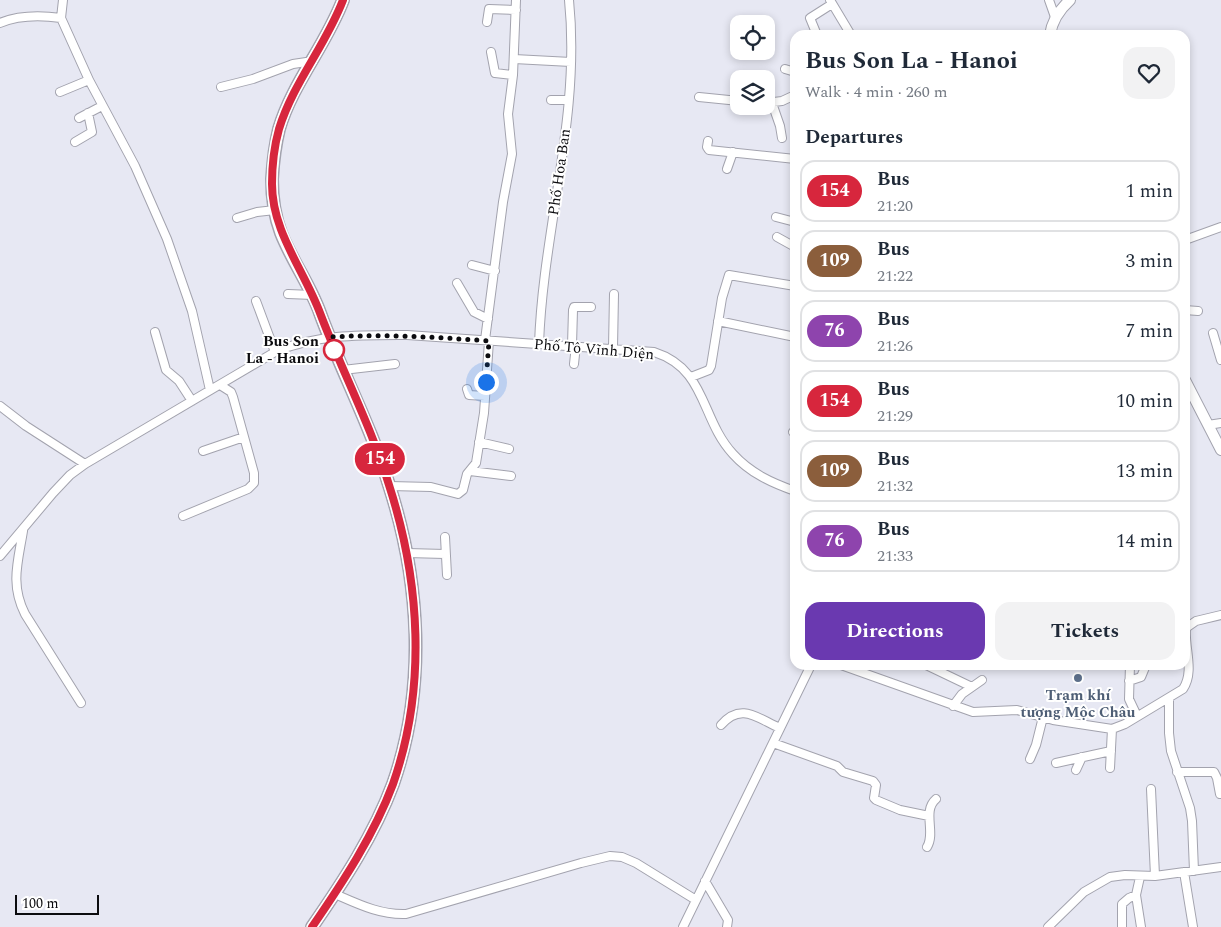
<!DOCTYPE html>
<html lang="en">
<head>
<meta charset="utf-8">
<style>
  body { margin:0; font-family:Spectral,serif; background:#f2f2f3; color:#1f2937; height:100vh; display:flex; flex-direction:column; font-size:19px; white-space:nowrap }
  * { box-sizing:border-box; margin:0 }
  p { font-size:16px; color:#747a83 }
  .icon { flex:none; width:28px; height:28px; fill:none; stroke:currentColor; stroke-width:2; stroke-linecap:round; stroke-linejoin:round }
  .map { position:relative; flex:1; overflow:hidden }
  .details { position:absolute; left:790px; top:30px; width:400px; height:640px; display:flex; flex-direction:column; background:#fff; border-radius:15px; box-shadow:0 2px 8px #0003 }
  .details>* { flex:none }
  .badge { padding:0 10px; border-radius:16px; font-size:18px; line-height:32px }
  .buttons { position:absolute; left:730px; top:15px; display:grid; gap:10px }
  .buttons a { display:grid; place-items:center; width:45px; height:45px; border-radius:10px; background:#fff; box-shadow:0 2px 8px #0003; font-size:25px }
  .scale { position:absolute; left:15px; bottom:12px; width:84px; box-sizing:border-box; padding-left:5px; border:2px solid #0c0c0f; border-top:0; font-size:14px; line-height:18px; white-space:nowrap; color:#0c0c0f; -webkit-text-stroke:4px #fff; paint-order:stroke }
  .you { position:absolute; width:25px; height:25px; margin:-12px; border:4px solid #fff; border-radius:50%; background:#1a73e8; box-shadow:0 0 0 8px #1a73e833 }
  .map>.badge { position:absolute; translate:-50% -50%; box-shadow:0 0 0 2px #fff }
  h2 { padding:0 15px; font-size:19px; line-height:45px }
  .round { display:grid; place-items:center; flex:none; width:52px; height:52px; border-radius:15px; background:#f2f2f3 }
  .summary { display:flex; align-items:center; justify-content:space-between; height:85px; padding:0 15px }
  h1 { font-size:24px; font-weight:700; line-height:38px }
  .action { display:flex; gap:10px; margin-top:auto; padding:10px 15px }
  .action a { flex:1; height:58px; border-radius:15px; background:#6a39b0; color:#fff; font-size:20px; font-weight:700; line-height:58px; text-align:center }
  .action a+a { background:#f2f2f3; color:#1f2937 }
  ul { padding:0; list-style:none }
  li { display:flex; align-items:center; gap:15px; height:62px; margin:0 10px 8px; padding:0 5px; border:2px solid #e0e1e3; border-radius:15px }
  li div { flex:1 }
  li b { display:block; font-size:19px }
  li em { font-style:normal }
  li .badge { min-width:55px; font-weight:700; text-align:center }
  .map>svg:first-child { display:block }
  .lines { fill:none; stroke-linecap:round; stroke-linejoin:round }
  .minor-casing { stroke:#a3a3ae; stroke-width:10 }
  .major-casing { stroke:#a3a3ae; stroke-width:12 }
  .highway-casing { stroke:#a3a3ae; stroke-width:14 }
  .minor { stroke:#fff; stroke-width:8 }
  .major { stroke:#fff; stroke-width:10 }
  .highway { stroke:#fff; stroke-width:11 }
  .line-casing { stroke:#fff; stroke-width:11 }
  .line { stroke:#d7263d; stroke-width:8 }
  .walk { stroke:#0c0c0f; stroke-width:5; stroke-dasharray:0 9 }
  .stop-dot { fill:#fff; stroke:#d7263d; stroke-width:2.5 }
  .service-dot { fill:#5c6f8a; stroke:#fff; stroke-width:2 }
  .labels { text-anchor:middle; stroke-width:4; stroke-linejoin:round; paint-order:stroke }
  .street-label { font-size:15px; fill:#0c0c0f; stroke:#fff }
  .stop-label { font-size:15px; font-weight:bold; fill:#0c0c0f; stroke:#fff; text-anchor:end }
  .service-label { font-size:15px; font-weight:bold; fill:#4e5e75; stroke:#fff }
</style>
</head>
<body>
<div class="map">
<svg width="1221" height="927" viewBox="0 0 1221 927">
  <rect width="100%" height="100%" fill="#e7e8f3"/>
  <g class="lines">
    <defs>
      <path id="minor" d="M63 0 61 18 89 80 135 166 167 239 192 311 210 390
        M830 0 851 35
        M1049 0 1055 17
        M487 22 489 9 516 10
        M0 23C19 15 40 15 61 18
        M817 35 810 18 832 4
        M491 52 495 73 513 75
        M514 59 571 62
        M785 69 795 72
        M221 87 253 79 293 64 313 61
        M60 92 89 80
        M699 97 739 101
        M551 100H568
        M766 103 782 101 795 95
        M772 103 780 126 782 138
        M79 118 102 106
        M708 141 707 147 709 150 795 159
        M75 142 92 132 88 113
        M727 169 733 152
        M776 217 795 222
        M237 218 257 212 275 210
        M777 237 795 247
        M1185 240 1221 227
        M472 265 495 271
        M457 283 474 312 488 319
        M288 294 313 295
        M256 301 275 352
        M1185 310 1198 311
        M718 321 795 337
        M155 332 166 370 179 381 192 401
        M1213 333 1221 360
        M485 340 503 202 512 154 508 114 513 75 516 0
        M539 344C543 229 581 116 569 0
        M572 345 573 310 574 307H591
        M613 348 614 294
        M574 364 576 345
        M343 370 395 364
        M691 377 709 370 711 366 722 298 729 275 795 286
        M467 389 469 395 485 396
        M0 406 26 426 85 464
        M1208 425 1221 423
        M793 432 795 433
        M479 442 509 449
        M203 451 244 437
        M470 471 511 476
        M390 486 431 487 458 494 463 490 467 474 476 463 484 413 489 341
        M183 516 248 489 254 483V473L233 397 231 392 220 385
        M23 531C18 562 10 584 25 614L81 703
        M445 537 447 575
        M407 553 445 554
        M0 556 53 493 70 475 85 464 275 352C316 334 363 335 407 335L654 352C707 369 700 418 733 454 750 473 772 483 795 491
        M841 665 973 712 1017 710 1053 720 1112 729 1125 724 1183 689C1195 671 1184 648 1186 628L1196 621 1221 615
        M926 665 972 687
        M1130 665 1129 699 1137 716
        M1129 681 1141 677 1146 665
        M1169 699V733L1171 751 1190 808 1192 821 1194 871
        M953 706 962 694 982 680
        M721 725C741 702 757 718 780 728
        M773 743 837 766 843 772 873 781 876 785 874 798 876 800 900 810 929 816
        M1030 759 1036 745 1043 717
        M1056 763 1111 751
        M1110 768 1112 729
        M1076 770 1082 757
        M1177 772H1214L1217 778 1220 794
        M1151 789 1155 876
        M927 847C936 833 922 811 936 799
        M1184 872 1193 927
        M1140 877 1136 895 1141 927
        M705 881 728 920 727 927
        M335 894C358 904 380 915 406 914L581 863 610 856 622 857 636 863 696 900
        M683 927 811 665
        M1048 927 1084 892 1110 877 1125 875 1155 876 1221 867
        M1122 927V904L1129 898 1136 895"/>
      <path id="major" d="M1050 35C1052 20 1059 10 1070 0
        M1185 380 1221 450"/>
      <path id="highway" d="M312 927C343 882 374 835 393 784 427 687 420 581 389 485 371 426 341 371 320 313 310 285 292 261 281 233 275 217 272 196 272 179 273 163 275 145 279 129 292 84 326 45 343 0"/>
    </defs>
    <!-- minor casing -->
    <use href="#minor" class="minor-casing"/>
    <!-- major casing -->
    <use href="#major" class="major-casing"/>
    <!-- highway casing -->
    <use href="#highway" class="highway-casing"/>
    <!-- minor -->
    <use href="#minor" class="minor"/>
    <!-- major -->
    <use href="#major" class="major"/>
    <!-- highway -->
    <use href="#highway" class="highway"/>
  </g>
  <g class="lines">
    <defs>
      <path id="line" d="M312 927C343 882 374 835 393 784 427 687 420 581 389 485 371 426 342 371 320 313 304 270 272 232 272 184 272 166 274 147 279 129 293 83 326 45 343 0"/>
    </defs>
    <!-- line casing -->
    <use href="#line" class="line-casing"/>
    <!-- line -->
    <use href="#line" class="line"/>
    <!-- walk -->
    <path class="walk" d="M334 350 329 337C384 334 434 337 489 341L486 382"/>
  </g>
  <!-- markers -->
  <circle class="stop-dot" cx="334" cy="350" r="10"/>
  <circle class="service-dot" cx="1078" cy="678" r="5"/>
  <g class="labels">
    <!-- street labels -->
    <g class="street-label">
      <text transform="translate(559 172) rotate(-82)" y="5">Phố Hoa Ban</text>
      <text transform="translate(594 349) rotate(5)" y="5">Phố Tô Vĩnh Diện</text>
    </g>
    <!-- stop labels -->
    <g class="stop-label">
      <text x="319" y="346">Bus Son<tspan x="319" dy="17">La - Hanoi</tspan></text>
    </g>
    <!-- service labels -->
    <g class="service-label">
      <text x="1078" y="700">Trạm khí<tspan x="1078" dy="17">tượng Mộc Châu</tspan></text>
    </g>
  </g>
</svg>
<div class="buttons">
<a><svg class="icon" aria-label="locate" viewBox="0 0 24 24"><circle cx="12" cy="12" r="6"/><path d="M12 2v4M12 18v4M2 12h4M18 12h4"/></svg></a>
<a><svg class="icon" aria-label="layers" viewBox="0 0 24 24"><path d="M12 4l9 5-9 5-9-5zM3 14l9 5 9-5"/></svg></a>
</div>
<div class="scale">100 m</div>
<div class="you" style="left:486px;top:382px"></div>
<b class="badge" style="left:380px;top:459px;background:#d7263d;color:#fff">154</b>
<section class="details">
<div class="summary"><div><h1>Bus Son La - Hanoi</h1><p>Walk · 4 min · 260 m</p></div><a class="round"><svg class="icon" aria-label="heart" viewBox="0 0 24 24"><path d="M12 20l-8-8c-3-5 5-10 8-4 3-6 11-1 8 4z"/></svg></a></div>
<h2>Departures</h2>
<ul>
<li><span class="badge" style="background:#d7263d;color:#fff">154</span><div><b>Bus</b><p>21:20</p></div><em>1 min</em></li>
<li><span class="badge" style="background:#8b5e3c;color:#fff">109</span><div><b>Bus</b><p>21:22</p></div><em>3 min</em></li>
<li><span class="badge" style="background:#8e44ad;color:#fff">76</span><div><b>Bus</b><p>21:26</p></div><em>7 min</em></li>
<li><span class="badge" style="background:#d7263d;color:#fff">154</span><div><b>Bus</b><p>21:29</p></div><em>10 min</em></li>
<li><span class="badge" style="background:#8b5e3c;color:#fff">109</span><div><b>Bus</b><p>21:32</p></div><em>13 min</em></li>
<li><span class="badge" style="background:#8e44ad;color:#fff">76</span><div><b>Bus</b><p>21:33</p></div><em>14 min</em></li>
</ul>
<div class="action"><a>Directions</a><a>Tickets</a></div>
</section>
</div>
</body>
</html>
